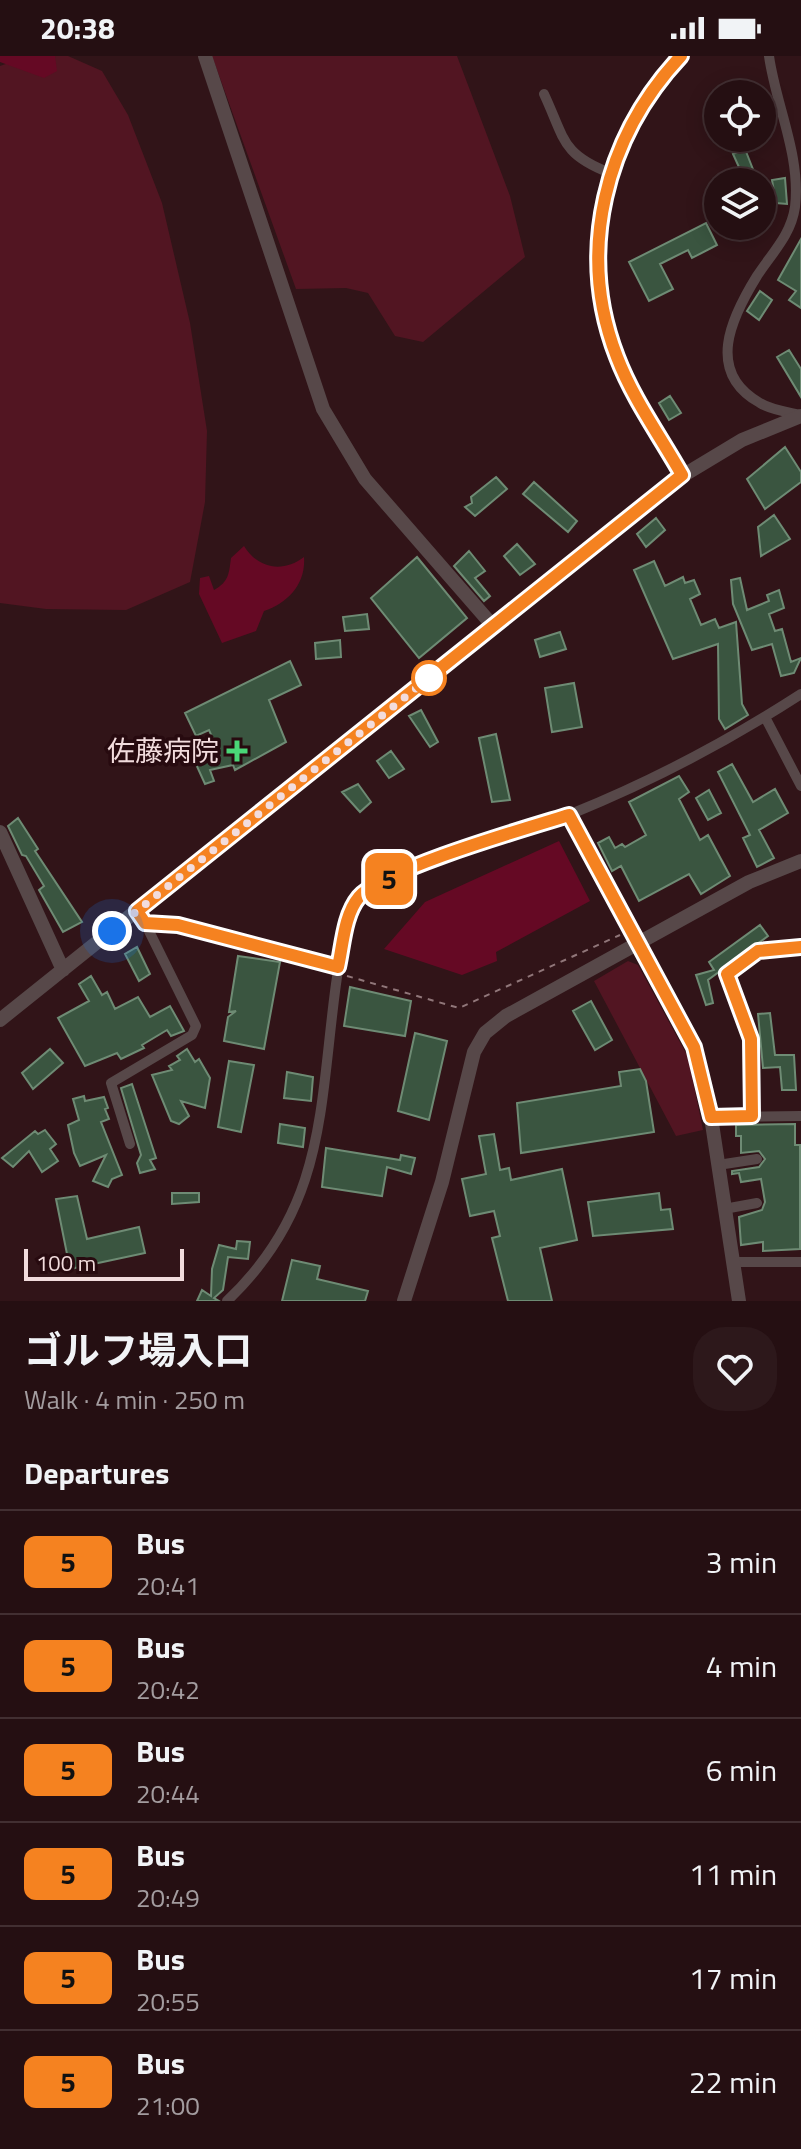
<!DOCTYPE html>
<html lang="en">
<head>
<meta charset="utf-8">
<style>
  body { margin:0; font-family:"Titillium Web","Noto Sans JP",sans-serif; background:#2d181b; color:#f1f3f6; height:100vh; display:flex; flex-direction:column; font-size:30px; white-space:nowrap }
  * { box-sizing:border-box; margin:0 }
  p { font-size:26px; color:#a39c9f }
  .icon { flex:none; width:44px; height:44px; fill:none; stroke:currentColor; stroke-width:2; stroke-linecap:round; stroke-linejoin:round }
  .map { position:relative; height:1245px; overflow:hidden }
  .drawer { display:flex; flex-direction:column; background:#250f12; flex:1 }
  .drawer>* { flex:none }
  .badge { padding:0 16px; border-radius:12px; font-size:28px; line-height:52px }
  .controls { position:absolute; left:704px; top:24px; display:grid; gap:16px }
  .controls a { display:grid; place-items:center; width:72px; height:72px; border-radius:50%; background:#250f12; box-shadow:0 4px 20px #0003,0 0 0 2px #422f32; font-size:40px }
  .scale { position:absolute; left:24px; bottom:20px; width:160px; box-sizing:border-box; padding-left:8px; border:4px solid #f2dcdd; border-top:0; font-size:22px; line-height:28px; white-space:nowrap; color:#f2dcdd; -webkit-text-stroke:6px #270a0f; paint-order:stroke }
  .you { position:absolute; width:40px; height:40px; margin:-20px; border:6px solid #fff; border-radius:50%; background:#1a73e8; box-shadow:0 0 0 12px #1a73e833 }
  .map>.badge { position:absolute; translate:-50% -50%; box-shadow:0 0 0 4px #fff }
  h2 { padding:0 24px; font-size:30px; line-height:72px }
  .round { display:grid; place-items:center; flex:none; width:84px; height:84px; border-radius:32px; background:#2d181b }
  .summary { display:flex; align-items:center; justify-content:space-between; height:136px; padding:0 24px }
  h1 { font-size:38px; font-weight:700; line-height:60px }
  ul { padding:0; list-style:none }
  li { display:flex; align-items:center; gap:24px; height:104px; padding:0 24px; border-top:2px solid #422f32 }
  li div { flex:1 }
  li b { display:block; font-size:30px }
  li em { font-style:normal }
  li .badge { min-width:88px; font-weight:700; text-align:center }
  .status { display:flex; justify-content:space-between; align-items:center; height:56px; padding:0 40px; background:#250f12; direction:ltr }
  .status svg { height:22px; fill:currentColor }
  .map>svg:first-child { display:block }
  .green { fill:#521522 }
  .water { fill:#650924 }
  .building { fill:#3a5540; stroke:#6e8b74; stroke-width:2 }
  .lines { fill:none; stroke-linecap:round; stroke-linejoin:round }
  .path { stroke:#907679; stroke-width:2; stroke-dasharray:6 6; stroke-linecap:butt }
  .minor { stroke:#574849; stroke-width:10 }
  .tertiary { stroke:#574849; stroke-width:14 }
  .line-casing { stroke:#fff; stroke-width:18 }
  .line { stroke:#f58220; stroke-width:12 }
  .walk { stroke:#f2dcdd; stroke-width:8; stroke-dasharray:0 14.4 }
  .stop-dot { fill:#fff; stroke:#f58220; stroke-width:4 }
  .poi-dot { fill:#4ad677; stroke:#270a0f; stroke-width:3 }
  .labels { text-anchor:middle; stroke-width:7; stroke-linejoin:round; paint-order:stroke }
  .poi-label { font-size:28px; fill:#f2dcdd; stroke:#270a0f; text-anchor:end }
</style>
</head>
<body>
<div class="status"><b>20:38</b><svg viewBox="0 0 49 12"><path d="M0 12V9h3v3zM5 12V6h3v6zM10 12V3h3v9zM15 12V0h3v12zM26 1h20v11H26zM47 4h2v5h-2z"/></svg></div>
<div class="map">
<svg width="801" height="1245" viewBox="0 0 801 1245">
  <rect width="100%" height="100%" fill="#311418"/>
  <!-- green -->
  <path class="green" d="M28 0H68L102 15 128 59 162 147 190 267 207 375 205 446 190 526 126 554 46 553 0 547V10Z
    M212 0H457L510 140 525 201 423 286 395 280 368 237 346 232 296 233Z
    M628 905 638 909 688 1001 703 1074 676 1080 594 925Z"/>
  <!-- water -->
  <path class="water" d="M0 0H55L57 15 44 22 0 6Z
    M244 490C258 513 283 517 304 501 306 528 288 547 264 555L256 575 222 587 199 538 200 522 209 520 214 534C229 526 229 517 231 502Z
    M559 785 590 845 496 896 497 905 462 919 384 893 425 846Z"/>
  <!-- building -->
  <path class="building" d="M745 93 754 116 743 120 733 98Z
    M785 122 787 148 776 147 772 124Z
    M706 167 717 189 692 202 688 194 660 208 673 233 649 245 629 206Z
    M801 183V252L789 244 796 235 778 224Z
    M760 235 772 244 759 264 747 255Z
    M789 294 801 313V341L777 301Z
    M670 340 681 357 669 364 659 347Z
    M785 391 801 416V426L765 453 747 423Z
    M496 421 507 433 475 460 465 451 472 447 471 441Z
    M534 426 577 465 568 476 523 438Z
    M774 459 790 483 761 500 758 471Z
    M656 462 665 474 646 491 637 478Z
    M517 488 535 508 520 519 504 500Z
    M469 495 485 515 475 522 490 540 484 545 454 510Z
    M417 501 467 562 419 602 371 542Z
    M654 505 665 530 683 521 685 527 694 524 700 538 690 543 701 569 715 563 719 572 736 566 742 648 748 659 725 673 719 663 718 588 673 603 634 514Z
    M740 522 747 554 769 545 767 539 779 534 784 552 769 558 775 575 782 573 791 606 801 602 794 617 781 620 772 588 752 594 733 548 731 524Z
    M367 558 369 573 345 575 343 561Z
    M560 576 566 593 540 601 535 584Z
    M340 584 341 601 316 603 315 587Z
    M290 605 301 629 269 644 286 686 235 714 233 709 210 714 214 725 205 728 195 706 218 694 209 674 196 680 185 657Z
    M574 627 582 671 552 676 545 632Z
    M421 654 438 686 430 691 409 660Z
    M496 678 510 744 492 746 479 682Z
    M391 695 404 713 389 722 377 705Z
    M732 708 753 746 775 733 788 757 759 774 774 802 757 811 743 782 750 779 718 716Z
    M679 720 689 736 679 743 700 784 708 779 730 820 701 838 689 818 639 845 621 810 612 815 598 787 609 781 615 792 622 788 625 791 646 779 629 746Z
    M358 728 371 746 360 756 342 736Z
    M709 734 721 757 708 764 696 742Z
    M18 762 38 793 35 795 82 866 63 876 39 834 44 830 26 800 22 799 8 770Z
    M760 869 768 880 708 924 713 947 706 949 696 919 714 914 709 906Z
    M137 891 150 918 139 925 125 898Z
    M238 900 280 906 264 993 224 985 228 961 236 955 229 956Z
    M91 920 102 939 107 936 115 953 138 941 150 961 170 950 184 975 171 980 167 974 142 989 144 992 121 1003 117 997 85 1010 58 962 89 945 79 928Z
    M350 931 411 945 405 980 344 970Z
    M591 945 612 984 595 994 573 955Z
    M770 957 775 999H794L796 1034H782L780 1011 763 1012 758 958Z
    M415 977 447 985 429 1064 398 1055Z
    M50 993 63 1007 33 1033 22 1017Z
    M187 993 195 1006 199 1003 210 1022 205 1052 181 1045 189 1060 179 1068 171 1065 152 1019 172 1014 169 1010 180 1004 177 1000Z
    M229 1005 254 1009 241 1076 218 1071Z
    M640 1013 646 1025 654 1076 521 1097 517 1047 621 1030 619 1016Z
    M287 1016 313 1021 311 1045 284 1042Z
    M132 1028 156 1102 150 1104 155 1113 140 1117 137 1107 141 1099 121 1032Z
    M84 1040 85 1045 104 1041 108 1052 105 1053 109 1063 101 1066 122 1119 112 1123 108 1131 93 1125 106 1099 80 1110 74 1097 68 1069 79 1064 73 1043Z
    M280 1068 305 1072 303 1091 278 1087Z
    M795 1068V1089H800V1193L763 1195V1186L741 1189 739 1161 762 1154 765 1146 761 1123 741 1126 739 1117 732 1118V1115L759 1111 765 1103 759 1095 741 1097V1080H736V1069Z
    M45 1074 56 1088 50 1093 58 1105 42 1116 29 1095 13 1111 2 1102 35 1075 38 1078Z
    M494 1078 500 1114 509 1112 511 1124 562 1113 577 1184 540 1192 552 1245H508L492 1182 500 1180 494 1155 470 1160 462 1123 486 1118 479 1080Z
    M326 1092 400 1104 401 1099 415 1102 411 1118 387 1111 382 1140 322 1131Z
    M172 1137H199V1146L172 1148Z
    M659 1137 661 1154 670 1153 673 1173 593 1180 588 1146Z
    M77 1140 87 1183 139 1171 145 1197 70 1213 56 1143Z
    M237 1185 250 1186 248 1203 228 1201 223 1234 214 1242 219 1245H197L202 1234 211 1240 212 1213 219 1189 236 1193Z
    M292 1204 320 1210 317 1223 368 1235 365 1245H282Z"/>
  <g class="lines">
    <!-- path -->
    <path class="path" d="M347 920 459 952 620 879"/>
    <!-- minor -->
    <path class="minor" d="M769 0C776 50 801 99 795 151 791 179 772 197 757 220 731 262 705 316 760 347 771 354 788 356 801 359
      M544 38C565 83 561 98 610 117
      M765 661 801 730
      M143 865 178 869 338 911
      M752 1060 751 983 727 918 758 895 801 891
      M711 1061 801 1060
      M130 1088 111 1027 192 979 196 970 145 867
      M718 1109 757 1103
      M724 1153 757 1147
      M732 1206H801
      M227 1245C326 1151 319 1053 336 928 340 902 341 863 359 842 370 828 395 820 411 814 434 805 456 795 479 787 509 776 541 770 571 758 650 726 730 684 801 638"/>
    <!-- tertiary -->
    <path class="tertiary" d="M205 0 323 353 365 423 493 570
      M681 0C606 82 576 195 617 301 633 343 660 380 682 419
      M569 759 694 991 711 1061 739 1245
      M0 776 63 914
      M0 964 669 428 742 384 801 360
      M404 1245 442 1126 474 996 485 977 506 960 749 826 801 805"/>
  </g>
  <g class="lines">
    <defs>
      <path id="line" d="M681 0C605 81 576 196 617 301 633 343 660 380 682 419L137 855 145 867 178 869 338 911C343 889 344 859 359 841 383 813 527 772 569 759L694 991 711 1061 752 1060 751 983 727 918 758 895 801 891"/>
    </defs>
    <!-- line casing -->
    <use href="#line" class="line-casing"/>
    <!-- line -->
    <use href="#line" class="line"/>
    <!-- walk -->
    <path class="walk" d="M112 875 429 622"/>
  </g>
  <!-- markers -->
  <circle class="stop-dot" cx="429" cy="622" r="16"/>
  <path class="poi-dot" d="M233 683h8v8h8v8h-8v8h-8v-8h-8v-8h8z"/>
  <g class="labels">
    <!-- poi labels -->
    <g class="poi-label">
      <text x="219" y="705">佐藤病院</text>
    </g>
  </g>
</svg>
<div class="controls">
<a><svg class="icon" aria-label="locate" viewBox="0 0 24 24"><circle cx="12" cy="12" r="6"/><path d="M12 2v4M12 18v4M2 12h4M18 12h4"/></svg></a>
<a><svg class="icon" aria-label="layers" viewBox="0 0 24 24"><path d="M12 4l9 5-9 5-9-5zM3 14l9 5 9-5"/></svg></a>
</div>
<div class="scale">100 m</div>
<div class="you" style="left:112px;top:875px"></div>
<b class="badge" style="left:389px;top:823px;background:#f58220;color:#111">5</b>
</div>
<section class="drawer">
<div class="summary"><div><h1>ゴルフ場入口</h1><p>Walk · 4 min · 250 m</p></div><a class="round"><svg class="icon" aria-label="heart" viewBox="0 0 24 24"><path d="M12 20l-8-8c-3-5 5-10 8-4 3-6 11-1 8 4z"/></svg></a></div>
<h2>Departures</h2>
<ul>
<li><span class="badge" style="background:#f58220;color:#111">5</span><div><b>Bus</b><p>20:41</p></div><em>3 min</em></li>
<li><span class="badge" style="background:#f58220;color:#111">5</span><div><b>Bus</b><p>20:42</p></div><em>4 min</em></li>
<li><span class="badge" style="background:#f58220;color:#111">5</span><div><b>Bus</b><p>20:44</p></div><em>6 min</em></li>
<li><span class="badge" style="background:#f58220;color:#111">5</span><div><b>Bus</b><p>20:49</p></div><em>11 min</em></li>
<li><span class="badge" style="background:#f58220;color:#111">5</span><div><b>Bus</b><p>20:55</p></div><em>17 min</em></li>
<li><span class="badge" style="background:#f58220;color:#111">5</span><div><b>Bus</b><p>21:00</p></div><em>22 min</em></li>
</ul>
</section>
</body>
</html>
